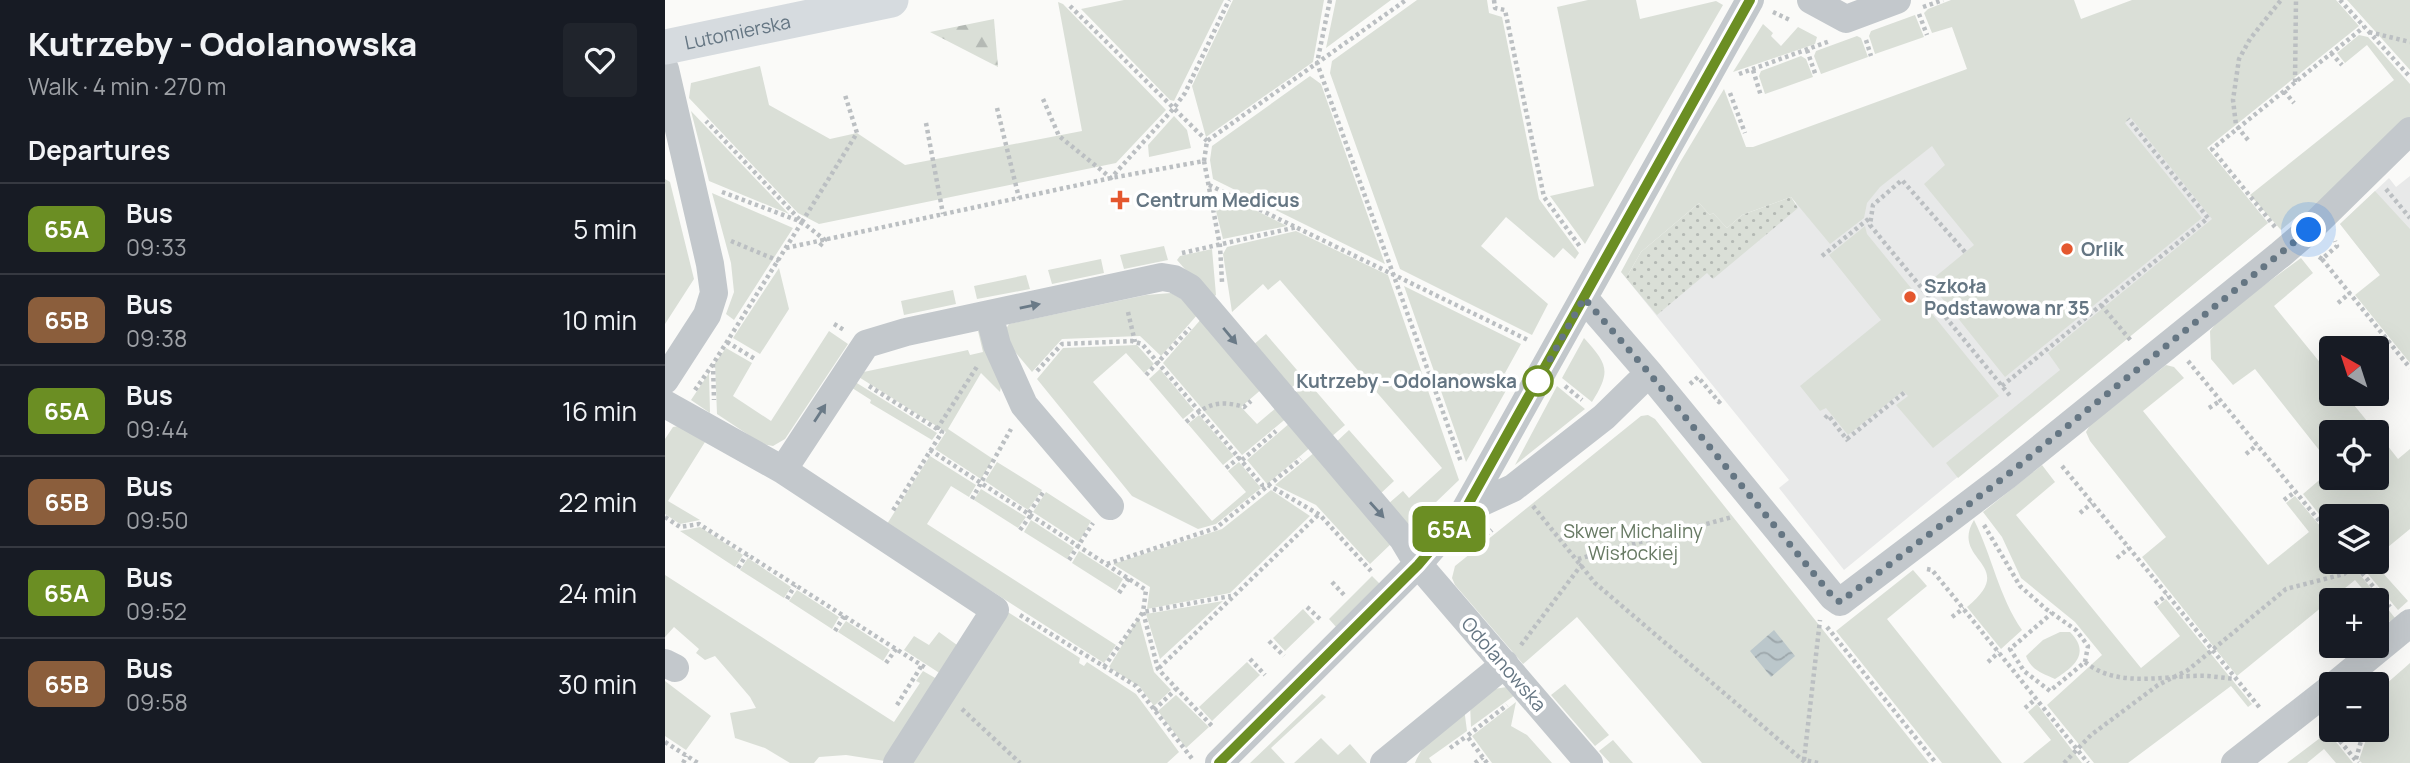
<!DOCTYPE html>
<html lang="en">
<head>
<meta charset="utf-8">
<style>
  body { margin:0; font-family:Manrope,sans-serif; background:#20242c; color:#f1f3f6; height:100vh; display:flex; flex-direction:column; font-size:26px; white-space:nowrap }
  * { box-sizing:border-box; margin:0 }
  p { font-size:23px; color:#9ea1a6 }
  .icon { flex:none; width:38px; height:38px; fill:none; stroke:currentColor; stroke-width:2; stroke-linecap:round; stroke-linejoin:round }
  .map { position:relative; flex:1; overflow:hidden }
  .side { display:flex; flex-direction:column; background:#171b24; width:665px }
  .side>* { flex:none }
  .badge { padding:0 14px; border-radius:10px; font-size:24px; line-height:46px }
  .needle { width:46px; rotate:321deg }
  .controls { position:absolute; left:1654px; top:336px; display:grid; gap:14px }
  .controls a { display:grid; place-items:center; width:70px; height:70px; border-radius:7px; background:#171b24; box-shadow:0 7px 28px #0002; font-size:35px }
  .you { position:absolute; width:35px; height:35px; margin:-18px; border:5px solid #fff; border-radius:50%; background:#1a73e8; box-shadow:0 0 0 10px #1a73e833 }
  .map>.badge { position:absolute; translate:-50% -50%; box-shadow:0 0 0 4px #fff }
  h2 { padding:0 28px; font-size:26px; line-height:63px }
  .round { display:grid; place-items:center; flex:none; width:74px; height:74px; border-radius:7px; background:#20242c }
  .overview { display:flex; align-items:center; justify-content:space-between; height:119px; padding:0 28px }
  h1 { font-size:33px; font-weight:800; line-height:52px }
  ul { padding:0; list-style:none }
  li { display:flex; align-items:center; gap:21px; height:91px; padding:0 28px; border-top:2px solid #363941 }
  li div { flex:1 }
  li b { display:block; font-size:26px }
  li em { font-style:normal }
  li .badge { min-width:77px; font-weight:700; text-align:center }
  main { display:flex; flex:1; min-height:0 }
  .map>svg:first-child { display:block }
  .built { fill:#e8e9e9 }
  .green { fill:#dadfd7 }
  .forest { fill:url(#forest-firs) }
  .garden { fill:url(#garden-dots) }
  .water { fill:url(#water-waves) }
  .lines { fill:none; stroke-linecap:round; stroke-linejoin:round }
  .path { stroke:#bbbfc2; stroke-width:4.5; stroke-dasharray:3.5 3.5; stroke-linecap:butt }
  .minor { stroke:#c3c8cc; stroke-width:28 }
  .major { stroke:#d6dbdf; stroke-width:35 }
  .oneway { fill:#6a7a87 }
  .line-casing { stroke:#fff; stroke-width:16 }
  .line { stroke:#6b8e23; stroke-width:10 }
  .walk { stroke:#657683; stroke-width:7; stroke-dasharray:0 12.6 }
  .poi-dot { fill:#e4572e; stroke:#fff; stroke-width:2.5 }
  .stop-dot { fill:#fff; stroke:#6b8e23; stroke-width:3.5 }
  .labels { text-anchor:middle; stroke-width:7; stroke-linejoin:round; paint-order:stroke }
  .street-label { font-size:19px; fill:#657683; stroke:#fff }
  .poi-label { font-size:19px; font-weight:bold; fill:#657683; stroke:#fff; text-anchor:start }
  .stop-label { font-size:19px; font-weight:bold; fill:#657683; stroke:#fff; text-anchor:end }
  .park-label { font-size:19px; fill:#687a64; stroke:#fff }
</style>
</head>
<body>
<main>
<section class="side">
<div class="overview"><div><h1>Kutrzeby - Odolanowska</h1><p>Walk · 4 min · 270 m</p></div><a class="round"><svg class="icon" aria-label="heart" viewBox="0 0 24 24"><path d="M12 20l-8-8c-3-5 5-10 8-4 3-6 11-1 8 4z"/></svg></a></div>
<h2>Departures</h2>
<ul>
<li><span class="badge" style="background:#6b8e23;color:#fff">65A</span><div><b>Bus</b><p>09:33</p></div><em>5 min</em></li>
<li><span class="badge" style="background:#8b5e3c;color:#fff">65B</span><div><b>Bus</b><p>09:38</p></div><em>10 min</em></li>
<li><span class="badge" style="background:#6b8e23;color:#fff">65A</span><div><b>Bus</b><p>09:44</p></div><em>16 min</em></li>
<li><span class="badge" style="background:#8b5e3c;color:#fff">65B</span><div><b>Bus</b><p>09:50</p></div><em>22 min</em></li>
<li><span class="badge" style="background:#6b8e23;color:#fff">65A</span><div><b>Bus</b><p>09:52</p></div><em>24 min</em></li>
<li><span class="badge" style="background:#8b5e3c;color:#fff">65B</span><div><b>Bus</b><p>09:58</p></div><em>30 min</em></li>
</ul>
</section>
<div class="map">
<svg width="1745" height="763" viewBox="0 0 1745 763">
  <defs>
    <pattern id="forest-firs" width="22" height="20" patternUnits="userSpaceOnUse" patternTransform="scale(1.75)"><rect width="22" height="20" fill="#dadfd7"/><path d="M5 1l3.5 6h-7zM16 11l3.5 6h-7z" fill="#b4b9b4"/></pattern>
    <pattern id="garden-dots" width="8" height="8" patternUnits="userSpaceOnUse" patternTransform="scale(1.75)"><rect width="8" height="8" fill="#dadfd7"/><path d="M2 2h.1M6 6h.1" fill="none" stroke="#b4b9b4" stroke-width="1.8" stroke-linecap="round"/></pattern>
    <pattern id="water-waves" width="16" height="10" patternUnits="userSpaceOnUse" patternTransform="scale(1.75)"><rect width="16" height="10" fill="#bbc7cb"/><path d="M0 5q4-4 8 0t8 0" fill="none" stroke="#9ca6aa"/></pattern>
  </defs>
  <rect width="100%" height="100%" fill="#fafaf8"/>
  <!-- built -->
  <path class="built" d="M1484 49 1535 140 1603 223 1179 570 1114 488 1124 480 961 278Z
    M1745 176V313L1675 224 1724 178 1731 187Z"/>
  <!-- green -->
  <path class="green" d="M459 0H559L509 101 505 100 416 9Z
    M568 0H659L648 62 541 137 527 86Z
    M671 0H726L661 48Z
    M752 0H822L824 13 837 17 874 199 914 253 910 259 898 248 889 258 841 217 816 246 883 304 867 335 735 269 665 73 667 61Z
    M923 0H971L975 19 1051 1 1058 5 920 244 885 196 929 186 892 7Z
    M1286 0H1409L1416 19 1467 0H1671L1694 26 1542 148 1603 223 1293 478 1281 463 1395 370 1383 353 1547 219 1466 118 1460 123 1537 218 1340 377 1264 282 1309 245 1259 184 1280 165 1267 146 1215 187 1202 203 1199 218 1165 244 1126 197 1077 215 1062 228 1048 213 1045 215 1034 203 976 252 961 278 956 272 1014 164 1059 89 1081 147H1088L1302 69 1287 27 1267 33 1259 13 1263 9Z
    M1682 0H1745V70Z
    M393 2 398 4 501 110 451 163 154 224 133 213 24 98 26 83 95 66 104 105 165 139 192 133 240 165 417 131Z
    M1250 15 1259 37 1210 54 1204 36 1206 31Z
    M1098 24 1108 33 1106 36 1116 46 1133 27 1152 37 1150 44 1068 72Z
    M1694 35 1703 37 1745 84V120L1643 223 1635 214 1616 230 1585 195 1729 80 1702 45 1680 63 1672 53Z
    M1192 36 1196 38 1203 57 1156 74 1149 56 1151 51Z
    M1136 56 1141 59 1148 77 1100 94 1094 76 1096 71Z
    M645 76 656 84 720 264 548 179 545 160 547 146Z
    M26 111 124 214 44 181Z
    M509 116 522 130 526 148 484 157 483 145Z
    M0 179 5 182 29 279 0 324Z
    M1710 191 1745 229V363L1690 295 1715 275 1675 224Z
    M47 193 128 228 69 320 61 314 69 292 66 263Z
    M568 199 622 226 558 239 549 203Z
    M1200 226 1202 234 1334 396 1268 448 1231 405 1243 396 1238 391 1183 435 1161 408 1155 411 1135 386 1216 320 1164 255Z
    M631 231 723 275 794 480 744 528 723 504 738 491 744 498 777 468 615 280 603 290 598 284 567 312 558 254 562 247Z
    M499 246 503 260 459 269 455 255Z
    M547 249 551 295 546 299 512 260 515 256Z
    M1636 258 1648 273 1609 306 1666 376V394H1680L1711 432H1666V465L1590 369 1568 385 1546 359 1545 331 1557 316Z
    M436 259 439 273 387 284 383 270Z
    M114 268 124 309 95 354 68 338Z
    M361 275 365 289 312 299 309 286Z
    M739 286 856 344 840 373 848 378 801 462Z
    M288 290 291 304 239 315 236 301Z
    M506 293 522 302 533 314 496 356 475 336 397 339 367 372 340 340 339 332 344 324 481 295Z
    M537 318 598 388 576 407 592 424 611 408 623 417 577 455 498 363Z
    M317 330 338 374 335 392 316 373 283 429 328 459 316 479 270 449 281 432 189 374 303 350 305 355 318 352 313 331Z
    M164 331 183 344 120 439 108 446 97 444 52 414 50 363 61 348 87 363 68 396 106 421Z
    M601 334 638 377 625 389 587 346Z
    M919 338C942 364 947 370 927 402L897 378Z
    M472 345 489 364 479 373 461 353 428 382 547 521 581 492 563 471 574 462 596 488 551 524 533 529 467 496 372 379 398 348Z
    M1501 365 1509 367 1519 378 1478 411 1603 565 1644 532 1621 503 1630 496 1666 539V562H1685L1730 618 1724 622 1712 606V600H1707L1690 580 1572 676 1477 557 1501 537 1425 441 1421 432 1425 425Z
    M495 369 529 410 518 419 484 379Z
    M44 373 45 413 26 400Z
    M187 380 272 433 267 440 205 403 206 400 184 386Z
    M643 382 680 425 665 438 629 394Z
    M892 386 920 409 850 465Z
    M534 415 569 456 558 465 523 424Z
    M983 415 990 419 1264 763H1037L912 617 858 664 790 585 787 578 790 566 976 416Z
    M626 422 647 446 602 484 582 460Z
    M14 426 40 442 3 501 35 520 15 524 0 514V439L8 427Z
    M684 430 729 481 714 495 669 444Z
    M1712 432 1733 459 1745 449V529L1712 556V516H1666V529L1638 494 1666 470V478H1712Z
    M650 452 728 542 705 564 651 505 610 485Z
    M265 456 311 485 304 497 286 486 262 524 451 645 439 663 222 524Z
    M332 462 377 490 363 510 320 481Z
    M1377 465 1390 482 1351 515 1476 668 1515 636 1492 607 1501 599 1587 704 1583 707 1566 686 1463 763H1429L1382 705 1437 655 1410 622 1356 578 1337 537 1318 512Z
    M316 489 361 517 353 528 309 500Z
    M606 490 645 516 565 593 482 609 485 587 448 564 557 529Z
    M381 492 426 521 414 542 368 512Z
    M366 520 409 548 402 559 359 532Z
    M1309 520C1327 556 1334 597 1357 630L1336 649 1302 607C1355 564 1284 561 1309 520Z
    M35 527 78 555 70 567 15 531Z
    M414 551 458 579 451 591 407 563Z
    M83 558 126 587 119 598 75 570Z
    M1693 562H1708L1743 601 1733 610Z
    M1248 570 1262 586 1222 619 1337 763H1277L1171 631Z
    M0 575 229 722 255 683 251 681 258 671 272 679 220 761 181 755 154 757 149 763H125L100 748 70 738 65 713 91 708 85 697 50 656 40 660 31 653 34 649 9 627 0 637Z
    M707 576 715 584 672 628 664 619Z
    M132 590 174 617 167 629 124 601Z
    M558 601 495 659 481 614Z
    M335 607 415 658 414 663 419 666 422 662 471 694 514 752 502 763H242Z
    M638 609 650 622 620 651 608 638Z
    M474 617 489 672 506 690 489 706 475 687 444 667Z
    M181 621 225 650 218 661 173 632Z
    M274 632 292 645 276 674 239 650 249 636 264 645Z
    M1395 632H1405C1426 653 1409 667 1390 679 1377 673 1366 670 1361 656L1378 640Z
    M582 662 595 675 547 721 534 707Z
    M1745 663V763H1697L1694 760 1704 731 1712 730V727L1719 720 1712 710V692Z
    M0 681 46 716 21 750 0 736Z
    M900 684 944 735 930 746 886 695Z
    M842 687 854 692 806 727 805 704 822 690Z
    M657 694 661 697 606 748 620 763H585Z
    M511 695 544 727 521 748 493 711Z
    M851 702 846 726 862 735 887 763H827L807 736Z
    M1372 704 1417 763H1358L1386 740 1363 712Z
    M799 708 802 731 764 758 767 763H750C760 739 780 725 799 708Z
    M1663 732 1688 763H1671L1659 749 1642 763H1622Z
    M656 738 673 755 685 744 702 763H629Z
    M948 740 968 763H945L934 751Z"/>
  <!-- forest -->
  <path class="forest" d="M329 19 333 67 265 32Z"/>
  <!-- garden -->
  <path class="garden" d="M1126 197 1133 208 1048 279 1042 273 992 315 961 278 976 252 1034 203 1045 215 1048 213 1062 228 1077 215Z"/>
  <!-- water -->
  <path class="water" d="M1109 630 1130 656 1106 677 1085 651Z"/>
  <g class="lines">
    <!-- path -->
    <path class="path" d="M665 0 652 63 796 462
      M829 0 830 8 840 10 879 197 916 248
      M1675 0 1745 77
      M405 6 542 141
      M1258 7 1278 0
      M1108 12 1125 20
      M1254 14 1262 35
      M1704 32 1745 42
      M1201 40 1206 56
      M1142 50 1151 76
      M1666 53 1677 65
      M1088 70 1096 96
      M1074 74 1165 41
      M1630 82 1631 0
      M1619 91 1629 103
      M1065 93 1080 133
      M378 99 394 136 446 178 509 108 520 93 564 0
      M332 108 354 198
      M261 123 278 214
      M1583 140 1571 125 1568 100 1574 59 1585 39 1616 0
      M539 161 542 141 741 0
      M544 185 863 340
      M1721 189 1745 218
      M57 192 137 222 160 240 153 248
      M137 222 192 133 180 95
      M1610 227 1547 149 1699 27
      M66 241 114 261
      M121 248 446 178 539 161 555 246 557 282
      M1300 252 1237 180 1208 205 1205 225 1346 397
      M517 253 632 227
      M1157 256 1206 217
      M1654 257 1657 259 1672 246 1670 241
      M1657 259 1745 368
      M1673 303 1685 293
      M1436 305 1467 342
      M463 312 470 342
      M169 324 179 330
      M62 342 90 359
      M1712 349 1723 340
      M1523 361 1666 535
      M48 364 49 400
      M372 371 397 344 467 341 477 344 597 485H603L655 515 706 571
      M481 375 525 328
      M1025 384 1033 377 1054 402 1058 398
      M204 386 277 432 227 512
      M900 386 917 400
      M1337 386 1543 218 1463 119
      M30 390 48 364 137 222 41 121
      M1544 408 1555 401
      M1160 418 1163 415 1183 441
      M521 422C541 405 552 399 579 407L586 401
      M272 429 313 365
      M1182 439 1240 392
      M265 450 481 590 478 612 493 669 547 726
      M1581 454 1592 445
      M577 460 611 431
      M1397 466 1595 708
      M561 468 575 457
      M307 499 346 429
      M1619 500 1630 492
      M868 506 930 583 1141 763
      M364 513 379 491
      M1415 513 1427 503
      M0 517 15 527 34 524 261 668
      M1319 525 1355 586 1381 609 1411 630 1423 646 1420 662 1385 691 1359 671 1345 649 1387 613
      M355 530 366 515
      M810 544 827 530
      M1452 558 1464 548
      M913 559 1067 517
      M404 560 428 523
      M1688 562 1725 607
      M442 564 551 528 636 459
      M73 568 82 554
      M1262 569 1267 570 1423 763
      M667 582 680 596
      M454 593 464 578
      M122 599 130 585
      M1490 604 1502 595
      M642 607 656 620
      M355 615 471 686 528 760
      M1287 617 1299 608
      M1162 627 1271 763
      M170 631 179 616
      M604 641 619 656
      M856 645 917 564
      M585 659 600 675
      M1323 662 1334 652
      M1420 662C1454 690 1502 674 1543 676 1552 677 1561 678 1570 679
      M221 663 231 649
      M439 667 478 612 566 596
      M494 668 654 514
      M232 705 257 665
      M1360 708 1371 699
      M297 709 355 763
      M489 710 511 689
      M1666 730 1693 763
      M0 742 33 763
      M785 748 802 736
      M1691 759 1699 730
      M18 763 22 756
      M810 763 818 757
      M822 763 802 736 842 705
      M1153 763 1139 760 1155 620
      M1399 763 1426 735 1493 685 1523 670 1621 589 1679 574 1690 565"/>
    <!-- minor -->
    <path class="minor" d="M1146 0 1181 19 1232 0
      M0 69 45 264 49 293 42 315 0 380
      M919 298 984 373
      M324 314 332 345 359 405 445 506
      M0 404 118 470 330 610 232 763
      M118 470 201 344 241 332 497 277 509 279 525 288 738 539 753 564 924 763
      M800 510 848 488 939 417 984 373 1168 597 1175 602 1341 476 1616 254 1644 230 1745 131
      M0 663 10 668
      M1671 684 1745 623
      M554 763 753 564 800 510 1085 0
      M719 763 840 664
      M1570 763 1666 688"/>
    <!-- major -->
    <path class="major" id="s1" d="M0 47 226 0"/>
  </g>
  <!-- one-way arrows -->
  <defs><path id="oneway-solid" d="M-6-.8H1V-3.2L6.5 0L1 3.2V.8H-6Z" transform="scale(1.75)"/></defs>
  <g class="oneway">
    <use href="#oneway-solid" transform="translate(365 306) rotate(-12)"/>
    <use href="#oneway-solid" transform="translate(565 336) rotate(50)"/>
    <use href="#oneway-solid" transform="translate(155 413) rotate(-57)"/>
    <use href="#oneway-solid" transform="translate(712 510) rotate(48)"/>
  </g>
  <g class="lines">
    <defs>
      <path id="line" d="M554 763 753 565 800 510 1085 0"/>
    </defs>
    <!-- line casing -->
    <use href="#line" class="line-casing"/>
    <!-- line -->
    <use href="#line" class="line"/>
    <!-- walk -->
    <path class="walk" d="M873 381 919 298 984 373 1168 597 1175 602 1341 476 1644 230"/>
  </g>
  <!-- markers -->
  <g class="poi-dot">
    <path d="M451.5 189.5h7v7h7v7h-7v7h-7v-7h-7v-7h7z"/>
    <circle cx="1402" cy="249" r="7"/>
    <circle cx="1245" cy="297" r="7"/>
  </g>
  <circle class="stop-dot" cx="873" cy="381" r="14"/>
  <g class="labels">
    <!-- street labels -->
    <g class="street-label">
      <text dy="7" stroke="none"><textPath href="#s1" startOffset="74">Lutomierska</textPath></text>
      <text transform="translate(839 664) rotate(49)" y="7">Odolanowska</text>
    </g>
    <!-- poi labels -->
    <g class="poi-label">
      <text x="471" y="207">Centrum Medicus</text>
      <text x="1416" y="256">Orlik</text>
      <text x="1259" y="293">Szkoła<tspan x="1259" dy="22">Podstawowa nr 35</tspan></text>
    </g>
    <!-- stop labels -->
    <g class="stop-label">
      <text x="852" y="388">Kutrzeby - Odolanowska</text>
    </g>
    <!-- park labels -->
    <g class="park-label">
      <text x="968" y="538">Skwer Michaliny<tspan x="968" dy="22">Wisłockiej</tspan></text>
    </g>
  </g>
</svg>
<div class="controls">
<a><svg class="needle" viewBox="-14 -14 28 28"><path d="M0-13l5 13h-10z" fill="#e53935"/><path d="M0 13l5-13h-10z" fill="#9ea1a6"/></svg></a>
<a><svg class="icon" aria-label="locate" viewBox="0 0 24 24"><circle cx="12" cy="12" r="6"/><path d="M12 2v4M12 18v4M2 12h4M18 12h4"/></svg></a>
<a><svg class="icon" aria-label="layers" viewBox="0 0 24 24"><path d="M12 4l9 5-9 5-9-5zM3 14l9 5 9-5"/></svg></a>
<a>+</a>
<a>−</a>
</div>
<div class="you" style="left:1644px;top:230px"></div>
<b class="badge" style="left:784px;top:529px;background:#6b8e23;color:#fff">65A</b>
</div>
</main>
</body>
</html>
